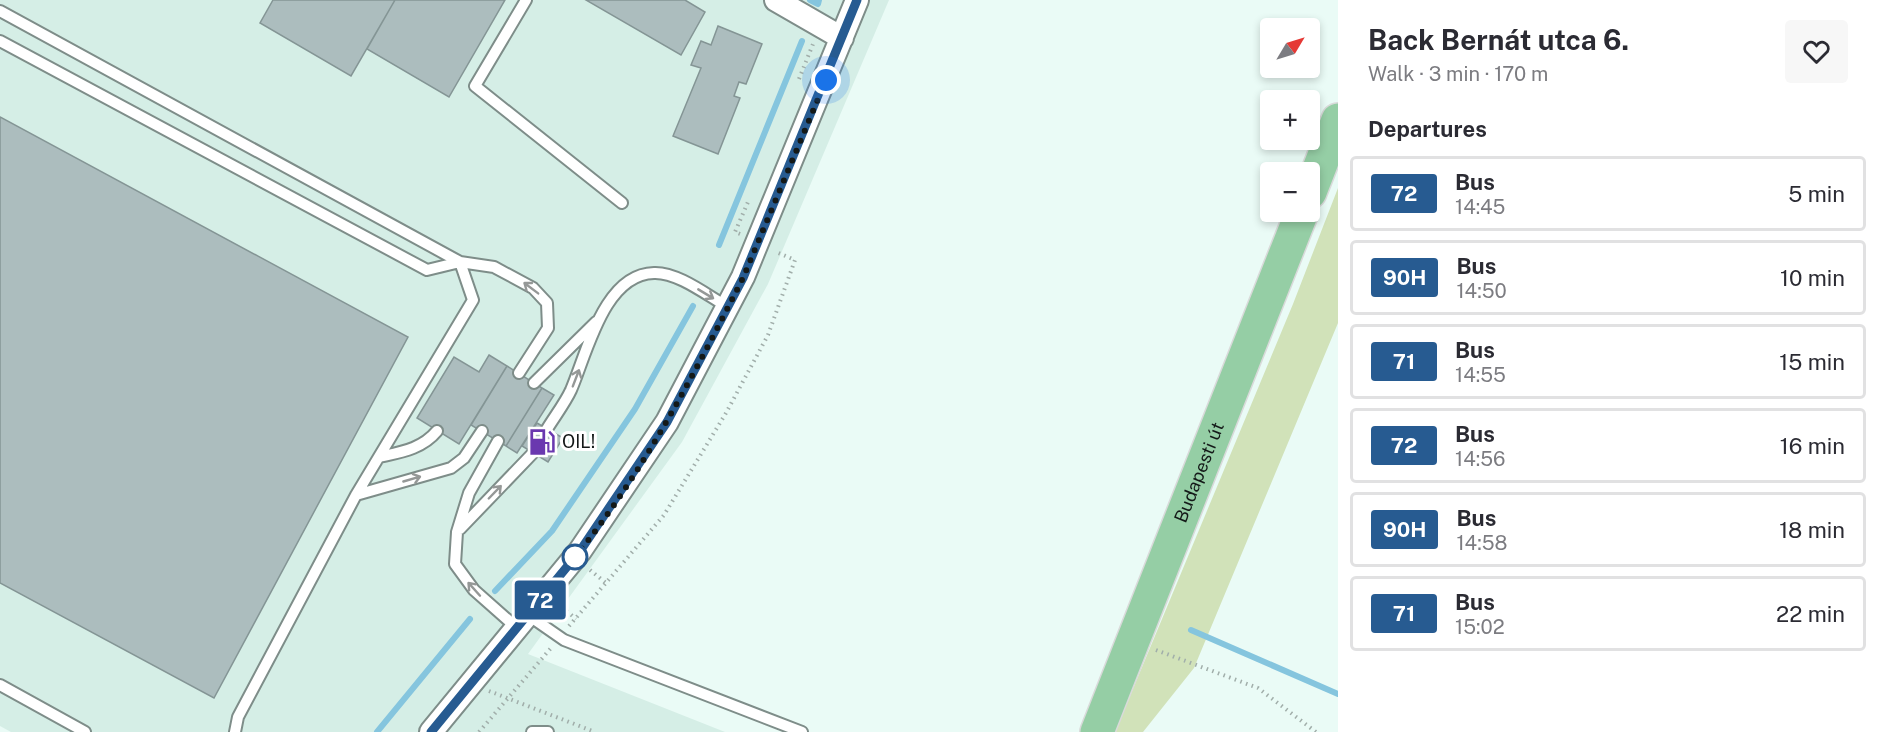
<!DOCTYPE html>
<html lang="en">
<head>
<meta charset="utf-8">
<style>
  body { margin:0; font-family:"Public Sans",sans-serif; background:#f7f7f7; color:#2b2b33; height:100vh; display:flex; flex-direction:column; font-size:22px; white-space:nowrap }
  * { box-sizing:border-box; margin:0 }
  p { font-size:20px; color:#7c7c81 }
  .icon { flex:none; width:33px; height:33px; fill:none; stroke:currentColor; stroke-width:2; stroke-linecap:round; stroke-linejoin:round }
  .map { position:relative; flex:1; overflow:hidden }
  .panel { display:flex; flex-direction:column; background:#fff; width:540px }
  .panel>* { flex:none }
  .badge { padding:0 12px; border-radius:4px; font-size:21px; line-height:39px }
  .needle { width:39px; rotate:52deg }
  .fabs { position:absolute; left:1260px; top:18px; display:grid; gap:12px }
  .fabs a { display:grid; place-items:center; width:60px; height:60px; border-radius:6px; background:#fff; box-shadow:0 3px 9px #0003; font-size:30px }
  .you { position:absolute; width:30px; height:30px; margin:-15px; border:4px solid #fff; border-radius:50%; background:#1a73e8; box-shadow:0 0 0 9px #1a73e833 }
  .map>.badge { position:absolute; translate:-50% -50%; box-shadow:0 0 0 3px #fff }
  h2 { padding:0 30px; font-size:22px; line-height:54px }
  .round { display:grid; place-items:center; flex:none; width:63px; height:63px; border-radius:6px; background:#f7f7f7 }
  .summary { display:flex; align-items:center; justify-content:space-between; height:102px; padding:0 30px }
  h1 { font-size:28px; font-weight:700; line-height:45px }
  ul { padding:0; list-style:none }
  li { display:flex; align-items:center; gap:18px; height:75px; margin:0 12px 9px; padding:0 18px; border:3px solid #e1e1e2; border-radius:6px }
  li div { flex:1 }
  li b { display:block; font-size:22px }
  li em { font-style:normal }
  li .badge { min-width:66px; font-weight:700; text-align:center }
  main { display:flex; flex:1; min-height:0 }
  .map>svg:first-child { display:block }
  .built { fill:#d5eee6 }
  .green { fill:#d1e2b9 }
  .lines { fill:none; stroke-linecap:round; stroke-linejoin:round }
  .stream { stroke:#85c5de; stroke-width:6 }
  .building { fill:#acbdbe; stroke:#849595; stroke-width:1.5 }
  .service-casing { stroke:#7e8d89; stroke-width:14 }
  .minor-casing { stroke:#7e8d89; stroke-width:26 }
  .primary-casing { stroke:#d9dada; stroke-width:36 }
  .path { stroke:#a1aeaa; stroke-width:4; stroke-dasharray:1.5 4.5; stroke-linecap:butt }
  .service { stroke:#fff; stroke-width:10 }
  .minor { stroke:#fff; stroke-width:22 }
  .primary { stroke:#95cea5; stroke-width:33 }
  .oneway { stroke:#959897 }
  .line-casing { stroke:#fff; stroke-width:14 }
  .line { stroke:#275b91; stroke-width:9 }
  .walk { stroke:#141918; stroke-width:6; stroke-dasharray:0 10.8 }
  .stop-dot { fill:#fff; stroke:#275b91; stroke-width:3 }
  .labels { text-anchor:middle; stroke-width:6; stroke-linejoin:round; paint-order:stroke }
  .poi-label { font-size:18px; fill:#141918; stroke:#fff; text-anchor:start }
  .street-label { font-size:18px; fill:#141918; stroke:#fff }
</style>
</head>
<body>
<main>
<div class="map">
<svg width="1338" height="732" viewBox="0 0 1338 732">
  <rect width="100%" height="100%" fill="#eafbf6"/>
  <!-- built -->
  <path class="built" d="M0 0H889L768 284 682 442 528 654 725 732H11L0 726Z"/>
  <!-- green -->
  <path class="green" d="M1338 188V323L1194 668 1143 732H1115L1293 304Z"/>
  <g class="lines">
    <!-- stream -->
    <path class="stream" d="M810 0 818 4 819 0
      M719 245 802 41
      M495 591 552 531 635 409 693 306
      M1191 630 1338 694
      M377 732 470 619"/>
  </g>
  <!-- building -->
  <path class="building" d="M273 0H395L351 76 260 23Z
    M395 0H505L449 97 367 49Z
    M586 0H685L705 12 681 55Z
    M718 26 762 44 746 84 739 82 734 96 740 98 718 154 673 136 701 68 691 65 701 41 711 45Z
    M0 117 408 337 214 698 0 583Z
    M489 355 507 366 459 444 417 418 454 357 479 372Z
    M507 366 542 388 506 446 471 425Z
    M542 388 554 395 517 453 506 446Z
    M537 423 563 438 548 462 522 446Z"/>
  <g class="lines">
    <defs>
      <path id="service" d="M526 0 475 86 622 203
        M0 11 460 262 473 300 356 495 238 717 235 732
        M0 41 427 270 460 262 494 267 533 288 547 303 548 328 519 373
        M534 383 596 322
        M547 429C555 416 565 403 571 390 587 353 604 274 654 273 678 272 708 296 728 307
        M498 441 469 493 457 532 455 564 474 590 517 628
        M379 457C401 452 422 449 437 431
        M356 495 451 468 464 458 482 431
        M460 529 533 453
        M528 615 564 640 802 732
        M0 685 85 732
        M532 732H548"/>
      <path id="minor" d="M776 0 842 38
        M431 732 580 551 667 422 743 277 857 0"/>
      <g id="primary">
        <path d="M1310 192 1338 120"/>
        <path id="s1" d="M1097 732 1302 212"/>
      </g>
    </defs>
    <!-- service casing -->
    <use href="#service" class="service-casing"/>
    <!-- minor casing -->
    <use href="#minor" class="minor-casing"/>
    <!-- primary casing -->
    <use href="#primary" class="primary-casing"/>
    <!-- path -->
    <path class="path" d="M799 79 813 44
      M740 234 735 232 748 202
      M590 570 606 583
      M562 607 576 619
      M569 626 664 515 726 413 768 335 795 260 776 252
      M1156 650 1258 688 1316 732
      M489 691 595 732
      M479 732 551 648"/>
    <!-- service -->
    <use href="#service" class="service"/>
    <!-- minor -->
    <use href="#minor" class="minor"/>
    <!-- primary -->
    <use href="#primary" class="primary"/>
  </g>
  <!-- one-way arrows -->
  <defs><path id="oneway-shaft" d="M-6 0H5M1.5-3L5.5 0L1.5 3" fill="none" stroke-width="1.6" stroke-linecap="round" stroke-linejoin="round" transform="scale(1.5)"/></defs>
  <g class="oneway">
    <use href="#oneway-shaft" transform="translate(531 288) rotate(-143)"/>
    <use href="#oneway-shaft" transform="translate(706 294) rotate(31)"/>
    <use href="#oneway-shaft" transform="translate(576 378) rotate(-69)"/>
    <use href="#oneway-shaft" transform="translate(412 479) rotate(-16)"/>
    <use href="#oneway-shaft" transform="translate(495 492) rotate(-46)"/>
    <use href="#oneway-shaft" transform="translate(474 589) rotate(-132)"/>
  </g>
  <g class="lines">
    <defs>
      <path id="line" d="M431 732 580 551 667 422 743 278 857 0"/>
    </defs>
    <!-- line casing -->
    <use href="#line" class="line-casing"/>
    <!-- line -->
    <use href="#line" class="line"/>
    <!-- walk -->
    <path class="walk" d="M575 557C644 472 694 374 743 278L826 80"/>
  </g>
  <!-- icons -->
  <defs>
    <symbol id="fuel-bare" viewBox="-9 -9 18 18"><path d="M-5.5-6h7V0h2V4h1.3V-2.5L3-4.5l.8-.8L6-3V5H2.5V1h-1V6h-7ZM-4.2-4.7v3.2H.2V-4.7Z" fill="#6a38af" stroke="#fff" stroke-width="2.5" paint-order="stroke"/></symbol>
  </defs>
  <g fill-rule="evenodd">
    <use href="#fuel-bare" x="523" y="423" width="38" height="38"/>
  </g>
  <!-- markers -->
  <circle class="stop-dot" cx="575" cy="557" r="12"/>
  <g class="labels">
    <!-- poi labels -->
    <g class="poi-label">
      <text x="562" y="448">OIL!</text>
    </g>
    <!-- street labels -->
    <g class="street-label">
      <text dy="6" stroke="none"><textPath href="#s1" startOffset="279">Budapesti út</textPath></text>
    </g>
  </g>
</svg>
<div class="fabs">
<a><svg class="needle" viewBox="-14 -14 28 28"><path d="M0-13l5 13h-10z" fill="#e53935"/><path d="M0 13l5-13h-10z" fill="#7c7c81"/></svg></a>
<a>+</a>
<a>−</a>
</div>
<div class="you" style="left:826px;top:80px"></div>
<b class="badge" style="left:540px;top:600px;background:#275b91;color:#fff">72</b>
</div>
<section class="panel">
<div class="summary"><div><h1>Back Bernát utca 6.</h1><p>Walk · 3 min · 170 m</p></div><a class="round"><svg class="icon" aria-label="heart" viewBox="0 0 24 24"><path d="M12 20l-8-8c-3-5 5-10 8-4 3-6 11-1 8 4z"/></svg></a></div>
<h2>Departures</h2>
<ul>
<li><span class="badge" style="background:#275b91;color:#fff">72</span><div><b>Bus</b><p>14:45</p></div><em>5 min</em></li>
<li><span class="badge" style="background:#275b91;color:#fff">90H</span><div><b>Bus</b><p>14:50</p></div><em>10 min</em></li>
<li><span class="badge" style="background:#275b91;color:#fff">71</span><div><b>Bus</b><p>14:55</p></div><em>15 min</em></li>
<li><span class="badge" style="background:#275b91;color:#fff">72</span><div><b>Bus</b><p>14:56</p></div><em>16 min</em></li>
<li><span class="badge" style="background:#275b91;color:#fff">90H</span><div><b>Bus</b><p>14:58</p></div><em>18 min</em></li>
<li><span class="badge" style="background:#275b91;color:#fff">71</span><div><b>Bus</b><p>15:02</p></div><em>22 min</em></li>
</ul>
</section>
</main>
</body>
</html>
